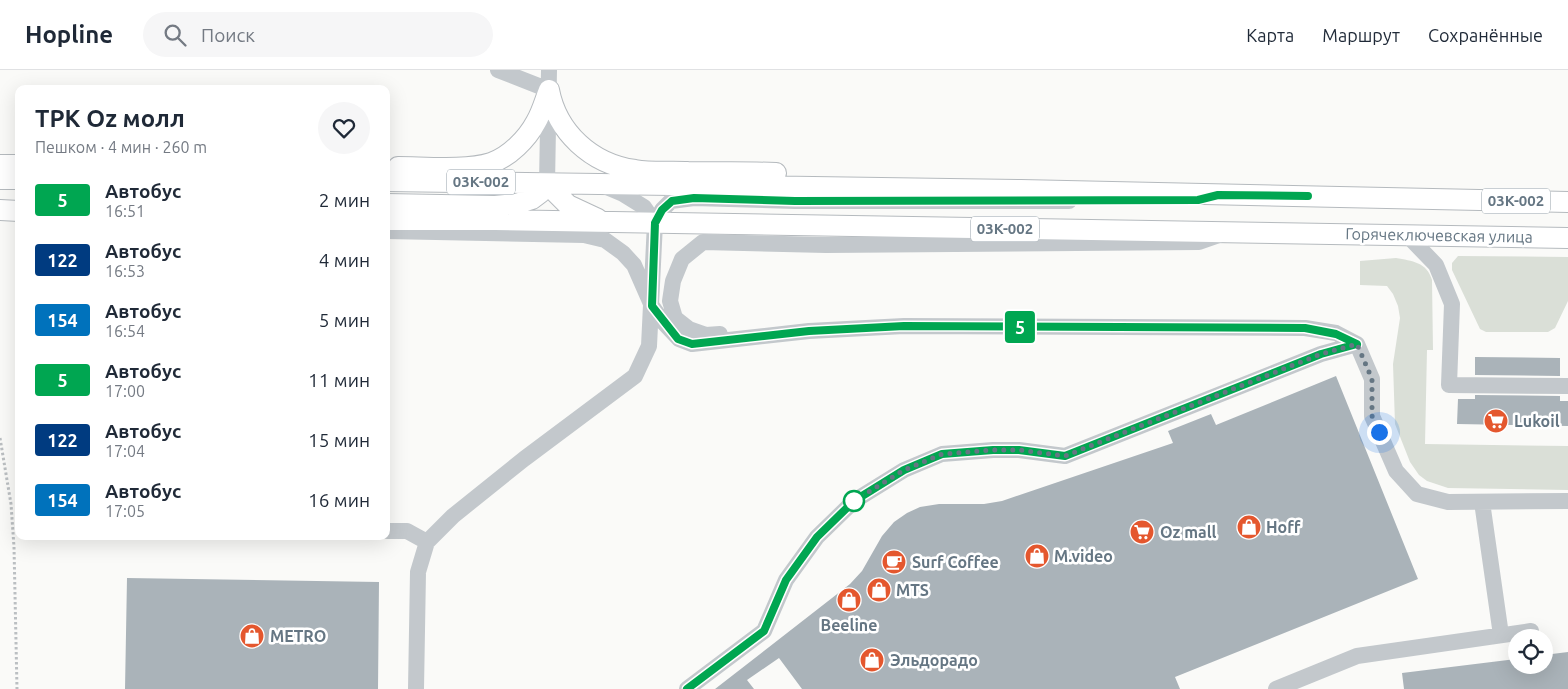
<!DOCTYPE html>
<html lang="ru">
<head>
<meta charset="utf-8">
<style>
  body { margin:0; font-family:Ubuntu,sans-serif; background:#f6f6f7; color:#1f2937; height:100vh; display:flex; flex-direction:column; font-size:19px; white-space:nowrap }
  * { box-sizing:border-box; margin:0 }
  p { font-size:16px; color:#747a83 }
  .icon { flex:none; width:28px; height:28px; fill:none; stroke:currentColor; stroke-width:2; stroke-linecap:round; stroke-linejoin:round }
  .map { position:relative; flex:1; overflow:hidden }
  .sheet { position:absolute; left:15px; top:15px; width:375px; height:455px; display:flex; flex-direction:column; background:#fff; border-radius:10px; box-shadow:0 5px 20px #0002 }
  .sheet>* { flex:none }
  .badge { padding:0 10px; border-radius:4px; font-size:18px; line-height:32px }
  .fabs { position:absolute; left:1508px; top:559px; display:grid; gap:10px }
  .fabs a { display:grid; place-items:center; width:45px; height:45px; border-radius:50%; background:#fff; box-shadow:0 5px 20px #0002; font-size:25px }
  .you { position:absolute; width:25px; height:25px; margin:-12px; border:4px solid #fff; border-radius:50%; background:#1a73e8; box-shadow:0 0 0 8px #1a73e833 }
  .map>.badge { position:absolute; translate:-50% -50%; box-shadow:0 0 0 2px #fff }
  .round { display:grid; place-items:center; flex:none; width:52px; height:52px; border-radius:26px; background:#f6f6f7 }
  .summary { display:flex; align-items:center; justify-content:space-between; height:85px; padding:0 20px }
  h1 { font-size:24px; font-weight:700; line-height:38px }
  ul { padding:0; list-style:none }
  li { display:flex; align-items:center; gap:15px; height:60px; padding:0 20px }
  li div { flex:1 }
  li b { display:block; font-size:19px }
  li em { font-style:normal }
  li .badge { min-width:55px; font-weight:700; text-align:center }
  header { display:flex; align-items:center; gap:30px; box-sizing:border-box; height:70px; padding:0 25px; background:#fff; border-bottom:1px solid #e0e1e3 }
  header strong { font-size:24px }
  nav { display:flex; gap:28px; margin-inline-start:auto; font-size:18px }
  .search { width:350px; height:45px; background:#f6f6f7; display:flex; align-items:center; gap:12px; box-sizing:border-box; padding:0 18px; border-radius:28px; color:#747a83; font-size:19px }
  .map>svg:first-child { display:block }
  .green { fill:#dadfd7 }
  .building { fill:#aab3b9 }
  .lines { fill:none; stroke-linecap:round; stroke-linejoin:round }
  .major-casing { stroke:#b5babe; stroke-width:22 }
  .path { stroke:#bbbfc2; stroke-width:3; stroke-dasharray:2.5 2.5; stroke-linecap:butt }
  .minor { stroke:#c3c8cc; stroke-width:16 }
  .major { stroke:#fff; stroke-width:20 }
  .line-casing { stroke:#fff; stroke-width:11 }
  .line { stroke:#00a651; stroke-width:8 }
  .walk { stroke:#657683; stroke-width:5; stroke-dasharray:0 9 }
  .stop-dot { fill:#fff; stroke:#00a651; stroke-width:2.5 }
  .labels { text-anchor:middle; stroke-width:5; stroke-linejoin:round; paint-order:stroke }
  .shield { fill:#fff; stroke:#939fa8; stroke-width:1 }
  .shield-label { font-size:15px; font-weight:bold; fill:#657683 }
  .street-label { font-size:16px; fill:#657683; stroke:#fff }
  .poi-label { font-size:16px; font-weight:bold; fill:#657683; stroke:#fff; text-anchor:start }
</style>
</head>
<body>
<header>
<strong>Hopline</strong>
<div class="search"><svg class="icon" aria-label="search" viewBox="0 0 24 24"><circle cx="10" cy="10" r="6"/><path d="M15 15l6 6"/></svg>Поиск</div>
<nav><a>Карта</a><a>Маршрут</a><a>Сохранённые</a></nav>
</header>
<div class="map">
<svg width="1568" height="619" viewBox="0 0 1568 619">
  <rect width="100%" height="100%" fill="#fafaf8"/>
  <!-- green -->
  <path class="green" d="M1458 186 1568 187V231L1555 258 1548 262H1486L1480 259 1452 200V193Z
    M1396 188C1412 191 1427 192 1432 210L1433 280H1427L1425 374 1568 376V420L1448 418 1427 411 1419 405 1410 392 1395 354 1393 294 1400 248 1398 236 1393 224 1387 216 1360 215V191Z"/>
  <!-- building -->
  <path class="building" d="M1475 287 1560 288V306L1475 305Z
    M1336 306 1418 509 1175 607 1180 619H802L779 588 747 610 754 619H715L850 514 862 501 882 466 894 452 907 443 920 437 939 434H984L1002 431 1173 373 1168 361 1211 344 1216 355Z
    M1475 325 1560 326V331H1568V356L1457 354 1458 329H1475Z
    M127 508 379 512 378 619H125Z
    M1568 582V619H1404L1402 603 1516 589V595H1544V585Z"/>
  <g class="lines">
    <defs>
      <path id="major" d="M549 20C557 62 591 94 635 100 652 103 671 101 688 102 717 102 747 102 776 103
        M0 95H19
        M398 97C424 97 466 101 491 93 509 87 527 69 536 52 542 42 545 30 549 20
        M0 109H19
        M386 111 1021 120 1568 132
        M547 114 568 135 598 149
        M386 134 495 136 516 134 532 129 540 123 547 114
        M0 140 19 141
        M386 150H495L1568 168"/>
    </defs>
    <!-- major casing -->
    <use href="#major" class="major-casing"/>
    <!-- path -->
    <path class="path" d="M0 368 11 434 14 477 17 619"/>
    <!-- minor -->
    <path class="minor" d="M498 0 549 20
      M547 114 549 0
      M604 116 623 124 644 137 655 153
      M386 161 584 165 605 170 623 183 634 195 652 236 664 253 679 269 692 274 809 261 904 256 1305 258 1336 263 1357 274 1372 309V346L1396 401 1417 424 1448 432 1568 431
      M1407 165 1436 195 1452 234 1449 315 1568 316
      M720 264 706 265 689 259 675 248 670 231 673 211 682 189 703 172 826 175 1199 172 1219 165
      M1482 432 1501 565
      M387 461H407L427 472
      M416 619 418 502 427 472 453 446 524 389 635 306 649 276 655 153 662 140 671 131 694 128 795 131H1069
      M687 619 764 561 786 510 817 467 854 431 904 400 942 384 993 380H1019L1065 386 1321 284 1357 274
      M1276 619 1357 586 1531 561"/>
    <!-- major -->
    <use href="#major" class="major"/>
  </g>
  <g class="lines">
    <defs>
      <path id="line" d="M687 619 764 561 786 510 817 467 854 431 904 400 942 384 993 380H1019L1065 386 1321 284 1357 274 1336 264 1305 258 904 256 809 261 692 274 678 269 652 236 655 153 662 140 672 131 694 128 795 131 1198 130 1218 125 1308 126"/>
    </defs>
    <!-- line casing -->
    <use href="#line" class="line-casing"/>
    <!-- line -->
    <use href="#line" class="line"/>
    <!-- walk -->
    <path class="walk" d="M854 431 904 400 942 384 993 380H1019L1065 386 1321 284 1357 274 1372 309V346L1379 362"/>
  </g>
  <!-- icons -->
  <defs>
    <symbol id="supermarket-disc" viewBox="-11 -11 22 22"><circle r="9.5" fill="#e4572e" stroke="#fff"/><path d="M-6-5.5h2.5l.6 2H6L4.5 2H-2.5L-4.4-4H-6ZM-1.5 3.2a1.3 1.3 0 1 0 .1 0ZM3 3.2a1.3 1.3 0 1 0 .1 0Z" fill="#fff"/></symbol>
    <symbol id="shop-disc" viewBox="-11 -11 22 22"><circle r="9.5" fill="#e4572e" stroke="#fff"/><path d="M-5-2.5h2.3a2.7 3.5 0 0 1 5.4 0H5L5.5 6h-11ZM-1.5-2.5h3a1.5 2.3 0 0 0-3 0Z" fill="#fff"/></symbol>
    <symbol id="cafe-disc" viewBox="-11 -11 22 22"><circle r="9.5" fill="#e4572e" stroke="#fff"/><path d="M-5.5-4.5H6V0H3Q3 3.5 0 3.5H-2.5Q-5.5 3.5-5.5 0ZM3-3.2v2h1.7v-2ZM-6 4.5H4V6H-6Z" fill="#fff"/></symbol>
  </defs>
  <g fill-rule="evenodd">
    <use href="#supermarket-disc" x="1482" y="337" width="28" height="28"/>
    <use href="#shop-disc" x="1235" y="443" width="28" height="28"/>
    <use href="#supermarket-disc" x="1128" y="448" width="28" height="28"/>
    <use href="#shop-disc" x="1023" y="472" width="28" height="28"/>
    <use href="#cafe-disc" x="880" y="478" width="28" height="28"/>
    <use href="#shop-disc" x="865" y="506" width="28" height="28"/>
    <use href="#shop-disc" x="835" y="516" width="28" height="28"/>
    <use href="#shop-disc" x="238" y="552" width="28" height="28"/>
    <use href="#shop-disc" x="858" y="576" width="28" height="28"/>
  </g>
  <!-- markers -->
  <circle class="stop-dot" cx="854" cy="431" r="10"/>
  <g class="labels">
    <!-- shield labels -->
    <g class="shield">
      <rect x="447" y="99.5" width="68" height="25" rx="4"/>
      <rect x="1482" y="118.5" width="68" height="25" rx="4"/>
      <rect x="971" y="146.5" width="68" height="25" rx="4"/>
    </g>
    <g class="shield-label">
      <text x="481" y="117">03К-002</text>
      <text x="1516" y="136">03К-002</text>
      <text x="1005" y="164">03К-002</text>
    </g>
    <!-- street labels -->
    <g class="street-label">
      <text transform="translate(1439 165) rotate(1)" y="6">Горячеключевская улица</text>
    </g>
    <!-- poi labels -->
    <g class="poi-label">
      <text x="1514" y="357">Lukoil</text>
      <text x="1266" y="463">Hoff</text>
      <text x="1160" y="468">Oz mall</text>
      <text x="1054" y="492">M.video</text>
      <text x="912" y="498">Surf Coffee</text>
      <text x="896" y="526">MTS</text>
      <text x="849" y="561" text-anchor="middle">Beeline</text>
      <text x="270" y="572">METRO</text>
      <text x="890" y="596">Эльдорадо</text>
    </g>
  </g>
</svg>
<div class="fabs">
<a><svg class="icon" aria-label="locate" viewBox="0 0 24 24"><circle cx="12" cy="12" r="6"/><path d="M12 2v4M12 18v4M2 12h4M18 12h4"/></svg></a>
</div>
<div class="you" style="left:1379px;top:362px"></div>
<b class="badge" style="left:1020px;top:257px;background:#00a651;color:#fff">5</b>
<section class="sheet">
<div class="summary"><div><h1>ТРК Oz молл</h1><p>Пешком · 4 мин · 260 m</p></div><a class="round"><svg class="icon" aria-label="heart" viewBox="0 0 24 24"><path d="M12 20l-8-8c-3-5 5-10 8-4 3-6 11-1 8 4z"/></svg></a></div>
<ul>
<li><span class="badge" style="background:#00a651;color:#fff">5</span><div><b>Автобус</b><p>16:51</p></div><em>2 мин</em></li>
<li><span class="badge" style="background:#003b80;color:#fff">122</span><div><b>Автобус</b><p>16:53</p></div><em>4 мин</em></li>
<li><span class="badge" style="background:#0072bc;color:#fff">154</span><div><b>Автобус</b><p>16:54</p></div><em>5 мин</em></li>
<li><span class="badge" style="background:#00a651;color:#fff">5</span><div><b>Автобус</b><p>17:00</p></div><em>11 мин</em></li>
<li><span class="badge" style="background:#003b80;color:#fff">122</span><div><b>Автобус</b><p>17:04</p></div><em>15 мин</em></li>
<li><span class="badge" style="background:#0072bc;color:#fff">154</span><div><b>Автобус</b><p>17:05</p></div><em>16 мин</em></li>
</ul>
</section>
</div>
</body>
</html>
